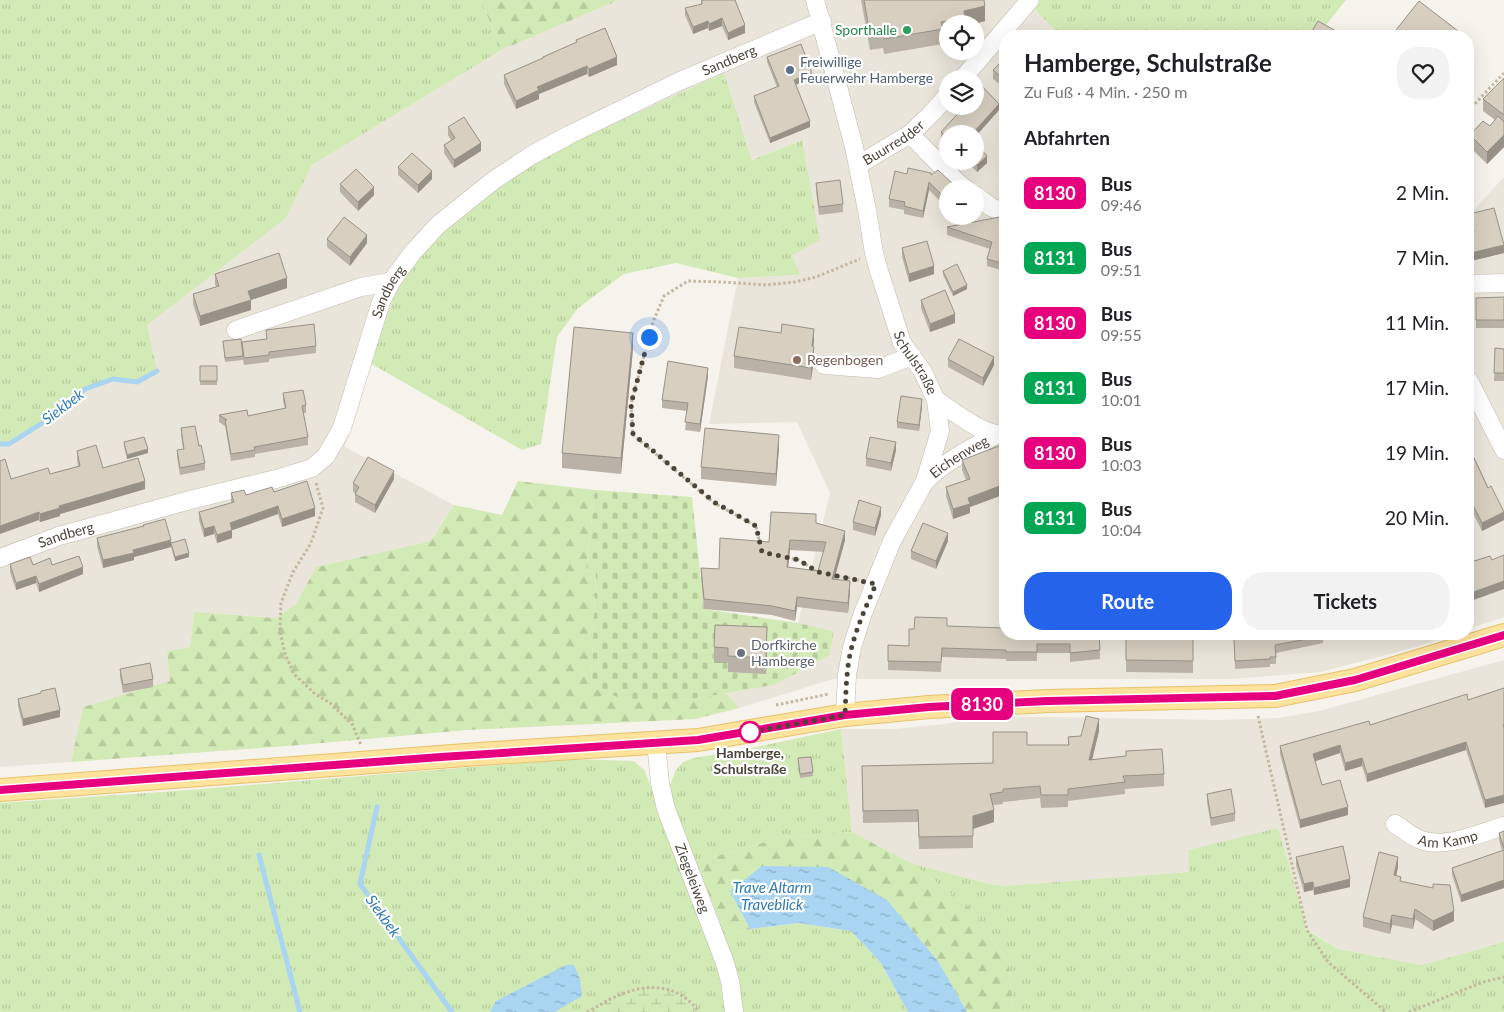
<!DOCTYPE html>
<html lang="de">
<head>
<meta charset="utf-8">
<style>
  body { margin:0; font-family:Lato,sans-serif; background:#f2f2f2; color:#202124; height:100vh; display:flex; flex-direction:column; font-size:19px; white-space:nowrap }
  * { box-sizing:border-box; margin:0 }
  p { font-size:16px; color:#757577 }
  .icon { flex:none; width:28px; height:28px; fill:none; stroke:currentColor; stroke-width:2; stroke-linecap:round; stroke-linejoin:round }
  .map { position:relative; flex:1; overflow:hidden }
  .panel { position:absolute; left:999px; top:30px; width:475px; height:610px; display:flex; flex-direction:column; background:#fff; border-radius:20px; box-shadow:0 5px 20px #0002 }
  .panel>* { flex:none }
  .badge { padding:0 10px; border-radius:8px; font-size:18px; line-height:32px }
  .controls { position:absolute; left:939px; top:15px; display:grid; gap:10px }
  .controls a { display:grid; place-items:center; width:45px; height:45px; border-radius:50%; background:#fff; box-shadow:0 5px 20px #0002; font-size:25px }
  .you { position:absolute; width:25px; height:25px; margin:-12px; border:4px solid #fff; border-radius:50%; background:#1a73e8; box-shadow:0 0 0 8px #1a73e833 }
  .map>.badge { position:absolute; translate:-50% -50%; box-shadow:0 0 0 2px #fff }
  h2 { padding:0 25px; font-size:19px; line-height:45px }
  .round { display:grid; place-items:center; flex:none; width:52px; height:52px; border-radius:20px; background:#f2f2f2 }
  .head { display:flex; align-items:center; justify-content:space-between; height:85px; padding:0 25px }
  h1 { font-size:24px; font-weight:700; line-height:38px }
  .primary-button { display:flex; gap:10px; margin-top:auto; padding:10px 25px }
  .primary-button a { flex:1; height:58px; border-radius:20px; background:#2563eb; color:#fff; font-size:20px; font-weight:700; line-height:58px; text-align:center }
  .primary-button a+a { background:#f2f2f2; color:#202124 }
  ul { padding:0; list-style:none }
  li { display:flex; align-items:center; gap:15px; height:65px; padding:0 25px }
  li div { flex:1 }
  li b { display:block; font-size:19px }
  li em { font-style:normal }
  li .badge { min-width:55px; font-weight:700; text-align:center }
  .map>svg:first-child { display:block }
  .residential { fill:#eae5da; fill-rule:evenodd }
  .grass { fill:url(#grass-tufts) }
  .forest { fill:url(#forest-firs) }
  .wetland { fill:url(#wetland-marsh) }
  .cemetery { fill:url(#cemetery-stones) }
  .water { fill:url(#water-ripples) }
  .lines { fill:none; stroke-linecap:round; stroke-linejoin:round }
  .stream { stroke:#a9d4f2; stroke-width:5 }
  .minor-casing { stroke:#c2bbae; stroke-width:19 }
  .major-casing { stroke:#e6c16a; stroke-width:24 }
  .path { stroke:#c4b79f; stroke-width:3; stroke-dasharray:2.5 2.5; stroke-linecap:butt }
  .minor { stroke:#fff; stroke-width:18 }
  .major { stroke:#ffe39c; stroke-width:22 }
  .wall { fill:#bab2a6; fill-rule:evenodd }
  .shaded-wall { fill:#979187 }
  .building { fill:#d8cfc1; stroke:#979187; fill-rule:evenodd }
  .line-casing { stroke:#fff; stroke-width:11 }
  .line { stroke:#e6007e; stroke-width:8 }
  .walk { stroke:#4b4439; stroke-width:5; stroke-dasharray:0 9 }
  .leisure-dot { fill:#2e9e5b; stroke:#fff; stroke-width:2 }
  .service-dot { fill:#5c6f8a; stroke:#fff; stroke-width:2 }
  .education-dot { fill:#8d6e63; stroke:#fff; stroke-width:2 }
  .worship-dot { fill:#6b7280; stroke:#fff; stroke-width:2 }
  .stop-dot { fill:#fff; stroke:#e6007e; stroke-width:2.5 }
  .labels { text-anchor:middle; stroke-width:4.5; stroke-linejoin:round; paint-order:stroke }
  .leisure-label { font-size:14px; fill:#27864d; stroke:#fff; text-anchor:end }
  .street-label { font-size:14px; fill:#4b4439; stroke:#fff }
  .service-label { font-size:14px; fill:#4e5e75; stroke:#fff; text-anchor:start }
  .education-label { font-size:14px; fill:#785e54; stroke:#fff; text-anchor:start }
  .worship-label { font-size:14px; fill:#5b616d; stroke:#fff; text-anchor:start }
  .stop-label { font-size:14px; font-weight:bold; fill:#4b4439; stroke:#fff }
  .water-label { font-size:15px; font-style:italic; fill:#2e7ab2; stroke:#fff }
</style>
</head>
<body>
<div class="map">
<svg width="1504" height="1012" viewBox="0 0 1504 1012">
  <defs>
    <pattern id="grass-tufts" width="24" height="20" patternUnits="userSpaceOnUse" patternTransform="scale(1.25)"><rect width="24" height="20" fill="#d2eab5"/><path d="M3 7l-1-3M5 7V3M7 7l1-3M15 17l-1-3M17 17v-4M19 17l1-3" fill="none" stroke="#b6ca9c"/></pattern>
    <pattern id="forest-firs" width="22" height="20" patternUnits="userSpaceOnUse" patternTransform="scale(1.25)"><rect width="22" height="20" fill="#d2eab5"/><path d="M5 1l3.5 6h-7zM16 11l3.5 6h-7z" fill="#b6ca9c"/></pattern>
    <pattern id="wetland-marsh" width="20" height="14" patternUnits="userSpaceOnUse" patternTransform="scale(1.25)"><rect width="20" height="14" fill="#d2eab5"/><path d="M1 5h8M5 5V1M11 12h8M15 12V8" fill="none" stroke="#b6ca9c"/></pattern>
    <pattern id="cemetery-stones" width="16" height="16" patternUnits="userSpaceOnUse" patternTransform="scale(1.25)"><rect width="16" height="16" fill="#d2eab5"/><path d="M2 7V4a2 2 0 0 1 4 0v3zM10 15v-3a2 2 0 0 1 4 0v3z" fill="#b6ca9c"/></pattern>
    <pattern id="water-ripples" width="26" height="14" patternUnits="userSpaceOnUse" patternTransform="scale(1.25)"><rect width="26" height="14" fill="#a9d4f2"/><path d="M2 4q2-2 4 0t4 0M15 11q2-2 4 0t4 0" fill="none" stroke="#8caec5"/></pattern>
  </defs>
  <rect width="100%" height="100%" fill="#f6f3ec"/>
  <!-- residential -->
  <path class="residential" d="M619 0H1028L1041 16 1062 36H1005V634H1453L1416 647 1321 672 1231 679H833L739 708 726 693 774 685 830 655 834 631 798 623 830 493 797 422 709 424 738 278 800 275 792 255 802 140 752 160 724 73 370 363 345 447 454 505 431 541 316 567 296 604 276 618 194 612 190 647 167 651 171 681 83 707 71 762 0 767V444H9L55 415 85 389 113 379 137 382 146 325 286 218 312 165 503 49ZM948 24H975V51H948ZM948 79H975V106H948ZM948 134H975V161H948ZM948 189H975V216H948Z
    M1504 177V617L1468 629V216Z
    M1504 660V942L1422 965 1338 949 1307 929 1277 829 1188 850 1190 872 1003 886 985 883 911 863 852 832 841 729H894L944 724 994 716 1218 720 1278 718 1319 711Z"/>
  <!-- grass -->
  <path class="grass" d="M0 0H480L503 49 312 165 286 218 147 325 157 371 137 382 113 379 85 389 55 415 9 444H0Z
    M1028 0H1346L1317 36H1062L1041 16Z
    M724 73 752 160 802 140 820 240 792 255 800 275 738 278 676 263 624 274 578 308 557 337 541 444 522 450 370 363 395 295 424 249 471 204 519 168Z
    M841 729 852 832 783 837 696 862 673 809 670 785 676 770 683 762 694 758 742 750Z
    M571 759 634 761 645 771 686 884 702 878 726 937 750 929 799 923 851 931 881 963 908 1012H699L692 1002 622 994 587 1012H0V803L176 791Z
    M1278 828 1307 930 1338 949 1422 965 1504 942V1012H1012L1009 963 971 909 911 863 985 883 1003 886 1189 872 1188 850Z"/>
  <!-- forest -->
  <path class="forest" d="M480 0H619L503 49Z
    M518 481 595 490 586 571 596 572 591 687 679 701 726 693 739 708 695 719 467 730 300 745 71 762 83 707 170 681 167 651 190 647 194 612 276 618 296 604 316 567 431 541 454 505 502 515Z
    M852 832 911 863 971 909 1009 963 1012 1012H967L938 961 887 900 730 891 750 929 726 937 696 862 783 837Z"/>
  <!-- wetland -->
  <path class="wetland" d="M649 987C672 989 685 993 699 1012H587L622 994Z"/>
  <!-- cemetery -->
  <path class="cemetery" d="M595 490 692 497 704 609 798 623 834 631 830 655 774 685 679 701H628L591 687 596 572 586 571Z"/>
  <!-- water -->
  <path class="water" d="M762 866 828 867 887 900 938 961 967 1012H908L881 963 851 931 799 923 750 929 730 891Z
    M566 965H574L580 979 582 996 555 1012H490L496 1001Z"/>
  <g class="lines">
    <!-- stream -->
    <path class="stream" d="M0 444H9L55 415 85 389 113 379 137 382 157 371
      M377 807 360 884 452 1012
      M259 855 300 1012"/>
    <defs>
      <g id="minor">
        <path id="s1" d="M815 0 854 147 867 210 874 253 879 271 902 343 923 372 936 400 940 431 925 481 892 541 863 613 852 647 847 675 845 715"/>
        <path d="M962 79 1030 0"/>
        <path d="M910 134 957 182 966 189"/>
        <path id="s2" d="M858 165 910 134 931 114 948 95"/>
        <path d="M975 195 991 207 1005 213"/>
        <path d="M1468 284 1504 283"/>
        <path d="M236 330 361 287 391 282"/>
        <path d="M824 365 878 369 912 356"/>
        <path d="M1468 379 1504 450"/>
        <path d="M936 400C955 412 982 435 1004 435"/>
        <path id="s3" d="M925 481C948 460 969 449 996 435"/>
        <path id="s4" d="M0 558 59 536 194 499 276 479 312 468 326 456 342 428 381 302 391 282 413 252 438 225 494 180 532 155 569 135 680 81 822 21"/>
        <path id="s5" d="M656 743 660 783 666 809 725 963 730 981 734 1012"/>
        <path id="s6" d="M1395 824C1403 829 1412 837 1421 840 1446 849 1480 833 1504 826"/>
      </g>
      <path id="major" d="M0 790 479 754 698 740 845 715 929 707 1048 701 1275 696 1355 680 1504 635"/>
    </defs>
    <!-- minor casing -->
    <use href="#minor" class="minor-casing"/>
    <!-- major casing -->
    <use href="#major" class="major-casing"/>
    <!-- path -->
    <path class="path" d="M1468 111 1504 73
      M316 483 323 508 311 543 293 572 281 603 280 631 285 654 294 674 315 694 330 703 352 724 361 745
      M760 544 756 526 714 503 633 435 631 404 653 322 664 296 688 281 722 282 766 285 795 282 816 277 860 259
      M787 558 799 560 817 572
      M833 575 859 580
      M776 705 829 694
      M1258 716 1307 930 1328 962 1386 1012
      M587 1012C599 1006 610 998 622 994 652 982 680 986 699 1012
      M1409 1012 1483 982 1504 977"/>
    <!-- minor -->
    <use href="#minor" class="minor"/>
    <!-- major -->
    <use href="#major" class="major"/>
  </g>
  <!-- wall -->
  <path class="wall" d="M701 0H735L745 33 728 40 722 26 709 31 708 28 693 34 685 15V8L701 5Z
    M861 0H984L985 21 974 24H948V36L943 37V44L884 54 883 48 870 50Z
    M1396 30 1458 36H1396Z
    M576 40 617 65 589 77 587 74 539 94V99L516 109 504 84V75L543 59V57L576 43Z
    M767 57 812 78 796 85 810 127 770 143 754 102V96L777 87 767 62Z
    M1005 58V88L993 79V70Z
    M1504 78V147L1487 164 1470 147V135L1490 126 1495 120 1483 111V99Z
    M999 110 975 137V134H948V144L941 138V132Z
    M448 127 481 151 454 168 444 153V145L451 140 448 135Z
    M966 161H975L987 163 977 172Z
    M398 167 432 179 418 193 398 175Z
    M907 174 931 175 954 189H948V209L929 190 923 218 904 214V210L889 207V199Z
    M816 183 843 204V212L819 215 816 191Z
    M340 184 374 195 358 211 340 192Z
    M1469 214 1504 253 1471 261 1468 246V233L1472 232 1469 222Z
    M1005 216V271L987 266V259L990 249 947 235V227Z
    M327 239 367 243 350 266 327 247Z
    M902 248 934 274 909 282 902 257Z
    M943 271 967 289 953 296 943 275Z
    M215 274 287 288 251 300V310L200 326 193 304V294L216 287 215 284Z
    M1504 297V328H1476V298Z
    M921 300 955 323 930 332 921 308Z
    M266 330 316 346V353L269 359V362L244 365 243 359V360L225 362 223 341 242 346 266 339Z
    M814 341 813 347 814 359 811 380 734 368V356Z
    M1495 348 1504 349V381H1494Z
    M633 349 621 474 562 468V453Z
    M948 359 994 365 983 386 948 367Z
    M200 366H217V385H200Z
    M708 376 700 432 685 430 687 411 662 408V400Z
    M283 393 306 405V413H303L308 437V445L255 454V457L231 461 225 426 219 422V415L248 416 285 409 283 401Z
    M922 406 919 431 897 428V422Z
    M181 428 199 446 205 463V470L180 475 177 457V450L183 449 181 435Z
    M124 442 148 453 127 459 124 446Z
    M1468 445 1504 520 1482 531 1468 503Z
    M779 447 776 486 701 479V467Z
    M1005 448V494L970 507V513L953 519 946 496V487L966 480 962 470V460Z
    M896 450 891 471 866 466V458Z
    M77 451 103 468 145 489 60 514V516L40 522 11 479 50 474 78 466 77 459Z
    M394 479 375 513 355 502V493L353 492V483Z
    M274 492 315 516 282 527 278 514 232 530V538L217 543 214 534 204 537 199 520V512L231 503V493L246 495Z
    M881 515 875 536 853 530V522Z
    M816 523 845 540 834 579 850 591 848 613 797 607 795 621 772 615 704 609 701 578V568L719 569 769 542ZM790 550 824 552 818 571 788 567Z
    M97 538 171 543 189 557 175 561 171 547 134 557V560L103 568 97 546Z
    M948 541 936 569 911 559V551Z
    M10 564 52 565 83 574 39 592 36 583 16 590 10 572Z
    M947 626 1099 634 1100 659 1070 662V653H1037V661H1006V659L942 657 941 672 888 670V645L909 646 914 629Z
    M1193 634V673L1126 672V636H1150Z
    M1201 634H1229V638L1201 640Z
    M1270 634H1323V643L1276 653V664H1270V667L1235 669 1234 639 1270 637Z
    M767 643 766 674 728 672V663H714V647Z
    M120 669 153 679V687L123 693 120 677Z
    M1504 688 1485 808 1466 750 1367 782 1362 766 1345 771 1340 753 1315 761 1322 785 1348 815 1300 828 1280 754V746L1370 725 1468 700Z
    M41 691 60 717 23 726 18 706V699L41 693Z
    M1099 731 1092 760 1164 774V786L1125 789V794L1068 801V807L1041 808 1040 798 1003 802V804L993 805 994 822 973 828V848L919 849 918 822 863 823 862 766 993 763 1027 745H1068V737L1081 736Z
    M798 758 813 772V776L800 778Z
    M1207 794 1235 813V821L1211 826 1207 802Z
    M1504 831V888L1461 902 1452 875V868L1502 851 1499 840V833Z
    M1296 857 1350 887 1314 895 1313 890 1304 892 1296 865Z
    M1398 867 1396 876 1401 881 1454 921 1433 931 1415 919 1413 929 1392 925 1390 934 1363 927V917Z"/>
  <!-- shaded-wall -->
  <path class="shaded-wall" d="M985 6V21L974 24H965V18L964 11Z
    M722 18V26L709 31V24Z
    M708 21V28L693 34V27Z
    M745 25V33L728 40V33Z
    M617 57V65L589 77V69Z
    M587 66V74L539 94V99L516 109V101L537 87Z
    M812 73V78L794 85V80Z
    M999 104V110L975 137V134H972Z
    M810 121V127L770 143V138Z
    M1504 135V147L1487 164V152Z
    M481 143V151L454 168V160Z
    M987 156V163L977 172V165Z
    M432 171V179L418 193V185Z
    M929 182V190L923 218V211Z
    M374 187V195L358 211V202Z
    M367 235V243L350 266V257Z
    M1504 245V253L1471 261V253Z
    M934 266V274L909 282V274Z
    M287 278V288L251 300V310L200 326V316L248 291Z
    M967 285V289L953 296V292Z
    M955 314V323L930 332V324Z
    M814 329V341L812 358V346Z
    M633 333V349L621 474V458Z
    M814 347V359L811 380V368Z
    M994 357V365L983 386V378Z
    M708 368V376L700 432V424Z
    M922 399V406L919 431V425Z
    M779 435V447L776 486V474Z
    M896 442V450L891 471V463Z
    M148 449V453L127 459V455Z
    M394 471V479L375 513V505Z
    M145 481V489L60 514V516L40 522V514L59 506Z
    M1005 484V494L970 507V513L953 519V509L968 498Z
    M278 506V514L230 531V523Z
    M881 507V515L875 536V528Z
    M315 508V516L282 527V519Z
    M39 512V520L0 534V526Z
    M1504 512V520L1482 531V523Z
    M214 526V534L204 537V529Z
    M232 530V538L217 543V535Z
    M845 531V540L832 588V579Z
    M948 533V541L936 569V561Z
    M171 540V547L134 557V560L103 568V560L133 550Z
    M790 540V550L787 577V567Z
    M189 553V557L175 561V557Z
    M83 567V574L39 592V584Z
    M36 576V583L16 590V583Z
    M850 581V591L848 613V603Z
    M1504 581V589L1468 602V594Z
    M797 597V607L795 621V611Z
    M767 627V643L766 674V658Z
    M60 710V717L23 726V719Z
    M1099 719V731L1089 772V760Z
    M1466 742V750L1367 782V774Z
    M1340 745V753L1313 762V754Z
    M1362 758V766L1345 771V763Z
    M1504 795V803L1485 808V800Z
    M1348 807V815L1300 828V820Z
    M994 810V822L973 829V816Z
    M1398 857V867L1394 885V875Z
    M1350 879V887L1314 895V888Z
    M1504 880V888L1461 902V895Z
    M1313 882V890L1304 892V884Z
    M1415 909V919L1413 929V919Z
    M1454 911V921L1433 931V921Z
    M1392 915V925L1390 934V924Z"/>
  <!-- building -->
  <path class="building" d="M702 0H735L745 25 728 33 722 18 709 24 708 21 693 27 685 8 702 4Z
    M864 0H984L985 6 964 11 965 18 941 22 943 29 884 39 883 33 870 35Z
    M1419 1 1458 31 1454 36H1403L1396 30Z
    M1318 21 1345 36H1309Z
    M605 28 617 57 589 69 587 66 537 87 539 90 516 101 504 75 543 58V57L577 42 576 40Z
    M801 44 812 73 794 80 810 121 770 138 754 96 779 86 767 57Z
    M1005 58V80L993 70Z
    M1504 78V115L1483 99Z
    M978 82 999 104 972 134H948V138L941 132 965 106H975V85Z
    M1498 116 1504 122V135L1487 152 1470 135 1483 121 1490 126Z
    M464 117 481 143 454 160 444 145 455 138 448 127Z
    M975 143 987 156 977 165 973 161H975Z
    M412 153 432 171 418 185 398 167Z
    M908 168 931 173V175L938 170 954 185 950 189H951H948V201L929 182 923 211 904 206 905 202 889 199 895 171 907 174Z
    M356 169 374 187 358 202 340 184Z
    M840 180 843 204 819 207 816 183Z
    M1494 208 1504 245 1471 253 1468 238V233L1474 232 1469 214Z
    M1005 216V221L1004 222 1005 223V264L987 259 992 242 947 227Z
    M344 217 367 235 350 257 327 239Z
    M927 241 934 266 909 274 902 248Z
    M279 253 287 278 248 291 251 300 200 316 193 294 219 286 215 274Z
    M957 264 967 285 953 292 943 271Z
    M945 290 955 314 930 324 921 300Z
    M1504 297V320H1476V298Z
    M314 324 316 346 269 352V355L244 358 242 342 267 339 266 330Z
    M782 324 814 329 812 346 814 347 811 368 734 356 739 327 781 333Z
    M574 327 633 333 621 458 562 453Z
    M241 339 243 356 225 358 223 341Z
    M959 339 994 357 983 378 948 359Z
    M1495 348 1504 349V373H1494Z
    M668 361 708 368 700 424 685 422 688 403 662 400Z
    M200 366H217V381H200Z
    M303 390 306 405 302 406 308 437 254 447 255 450 231 454 225 420H227L219 415 247 410 248 416 286 408 283 393Z
    M901 396 922 399 919 425 897 422Z
    M195 426 199 446 201 445 205 463 180 468 177 450 184 449 181 428Z
    M705 428 779 435 776 474 701 467Z
    M144 437 148 449 127 455 124 442Z
    M870 437 896 442 891 463 866 458Z
    M1004 444 1005 448V484L968 498 970 504 953 509 946 487 970 479 962 460Z
    M96 445 103 468 138 458 145 481 59 506 60 508 40 514 39 512 0 526V461L5 459 11 479 48 468 50 474 80 466 77 451Z
    M1468 445 1488 488 1491 486 1504 512 1482 523 1468 495Z
    M368 457 394 471 375 505 355 494 359 487 353 483Z
    M307 481 315 508 282 519 278 506 230 523 232 530 217 535 214 526 204 529 199 512 234 502 231 493 244 490 246 495 272 487 274 492Z
    M859 500 881 507 875 528 853 522Z
    M771 512 816 514V523L845 531 832 579 850 581 848 603 797 597 795 611 772 606 704 599 701 568 719 569 720 538 769 542ZM790 540 826 542 818 571 787 567Z
    M165 519 171 540 133 550 134 553 103 560 97 538 144 526 143 525Z
    M923 523 948 533 936 561 911 551Z
    M185 539 189 553 175 557 171 543Z
    M1504 555V581L1468 594V563L1490 556 1492 560Z
    M79 556 83 567 39 584 36 576 16 583 10 564 30 557 33 565 50 558 52 565Z
    M915 617 947 618V626L1005 628V634H1099L1100 650 1070 653V644H1037V652H1006V650L942 648 941 662 888 661V645L909 646V629H914Z
    M715 625 767 627 766 658 728 656V648L714 647Z
    M1150 634H1193V661L1126 660V636H1150Z
    M1271 634H1323V636L1275 645 1276 657H1270V659L1235 661 1234 639 1271 637Z
    M150 663 153 679 123 685 120 669Z
    M55 688 60 710 23 719 18 699 41 693V691Z
    M1504 688V724L1503 725 1504 728V795L1485 800 1466 742 1367 774 1362 758 1345 763 1340 745 1313 754 1322 785 1340 780 1348 807 1300 820 1280 746 1369 721 1370 725 1467 694 1468 700Z
    M1086 716 1099 719 1089 760 1126 756V751L1162 749 1164 774 1123 776 1125 782 1068 789V795H1041L1040 786 1003 789V792L990 794 994 810 973 816V836L919 837 918 810 863 811 862 766 993 763V732H1027V745H1069L1068 737 1081 736Z
    M811 757 813 772 800 774 798 758Z
    M1231 789 1235 813 1211 818 1207 794Z
    M1504 831V848L1499 833Z
    M1343 846 1350 879 1314 888 1313 882 1304 884 1296 857Z
    M1504 850V880L1461 895 1452 868Z
    M1379 852 1398 857 1394 875 1401 877 1400 881 1433 888V884L1450 885 1454 911 1433 921 1415 909 1413 919 1392 915 1390 924 1363 917Z"/>
  <g class="lines">
    <defs>
      <path id="line" d="M0 790 441 757 698 740 845 715 929 707 1048 701 1275 696 1355 680 1504 635"/>
    </defs>
    <!-- line casing -->
    <use href="#line" class="line-casing"/>
    <!-- line -->
    <use href="#line" class="line"/>
    <!-- walk -->
    <path class="walk" d="M649 337 631 404 633 434 714 502 756 526 762 552 799 560 818 572 876 584C867 604 858 624 852 646 846 668 846 692 845 715L750 732"/>
  </g>
  <!-- markers -->
  <circle class="leisure-dot" cx="907" cy="30" r="5"/>
  <circle class="service-dot" cx="790" cy="70" r="5"/>
  <circle class="education-dot" cx="797" cy="360" r="5"/>
  <circle class="worship-dot" cx="741" cy="653" r="5"/>
  <circle class="stop-dot" cx="750" cy="732" r="10"/>
  <g class="labels">
    <!-- leisure labels -->
    <g class="leisure-label">
      <text x="897" y="35">Sporthalle</text>
    </g>
    <!-- street labels -->
    <g class="street-label">
      <text dy="5" stroke="none"><textPath href="#s4" startOffset="940">Sandberg</textPath></text>
      <text dy="5" stroke="none"><textPath href="#s2" startOffset="42">Buurredder</textPath></text>
      <text dy="5" stroke="none"><textPath href="#s4" startOffset="520">Sandberg</textPath></text>
      <text dy="5" stroke="none"><textPath href="#s1" startOffset="378">Schulstraße</textPath></text>
      <text dy="5" stroke="none"><textPath href="#s3" startOffset="42">Eichenweg</textPath></text>
      <text dy="5" stroke="none"><textPath href="#s4" startOffset="70">Sandberg</textPath></text>
      <text dy="5" stroke="none"><textPath href="#s6" startOffset="58">Am Kamp</textPath></text>
      <text dy="5" stroke="none"><textPath href="#s5" startOffset="141">Ziegeleiweg</textPath></text>
    </g>
    <!-- service labels -->
    <g class="service-label">
      <text x="800" y="67">Freiwillige<tspan x="800" dy="16">Feuerwehr Hamberge</tspan></text>
    </g>
    <!-- education labels -->
    <g class="education-label">
      <text x="807" y="365">Regenbogen</text>
    </g>
    <!-- worship labels -->
    <g class="worship-label">
      <text x="751" y="650">Dorfkirche<tspan x="751" dy="16">Hamberge</tspan></text>
    </g>
    <!-- stop labels -->
    <g class="stop-label">
      <text x="750" y="758">Hamberge,<tspan x="750" dy="16">Schulstraße</tspan></text>
    </g>
    <!-- water labels -->
    <g class="water-label">
      <text transform="translate(63 407) rotate(-37)" y="5">Siekbek</text>
      <text x="772" y="893">Trave Altarm<tspan x="772" dy="17">Traveblick</tspan></text>
      <text transform="translate(383 916) rotate(54)" y="5">Siekbek</text>
    </g>
  </g>
</svg>
<div class="controls">
<a><svg class="icon" aria-label="locate" viewBox="0 0 24 24"><circle cx="12" cy="12" r="6"/><path d="M12 2v4M12 18v4M2 12h4M18 12h4"/></svg></a>
<a><svg class="icon" aria-label="layers" viewBox="0 0 24 24"><path d="M12 4l9 5-9 5-9-5zM3 14l9 5 9-5"/></svg></a>
<a>+</a>
<a>−</a>
</div>
<div class="you" style="left:649px;top:337px"></div>
<b class="badge" style="left:982px;top:704px;background:#e6007e;color:#fff">8130</b>
<section class="panel">
<div class="head"><div><h1>Hamberge, Schulstraße</h1><p>Zu Fuß · 4 Min. · 250 m</p></div><a class="round"><svg class="icon" aria-label="heart" viewBox="0 0 24 24"><path d="M12 20l-8-8c-3-5 5-10 8-4 3-6 11-1 8 4z"/></svg></a></div>
<h2>Abfahrten</h2>
<ul>
<li><span class="badge" style="background:#e6007e;color:#fff">8130</span><div><b>Bus</b><p>09:46</p></div><em>2 Min.</em></li>
<li><span class="badge" style="background:#00a651;color:#fff">8131</span><div><b>Bus</b><p>09:51</p></div><em>7 Min.</em></li>
<li><span class="badge" style="background:#e6007e;color:#fff">8130</span><div><b>Bus</b><p>09:55</p></div><em>11 Min.</em></li>
<li><span class="badge" style="background:#00a651;color:#fff">8131</span><div><b>Bus</b><p>10:01</p></div><em>17 Min.</em></li>
<li><span class="badge" style="background:#e6007e;color:#fff">8130</span><div><b>Bus</b><p>10:03</p></div><em>19 Min.</em></li>
<li><span class="badge" style="background:#00a651;color:#fff">8131</span><div><b>Bus</b><p>10:04</p></div><em>20 Min.</em></li>
</ul>
<div class="primary-button"><a>Route</a><a>Tickets</a></div>
</section>
</div>
</body>
</html>
